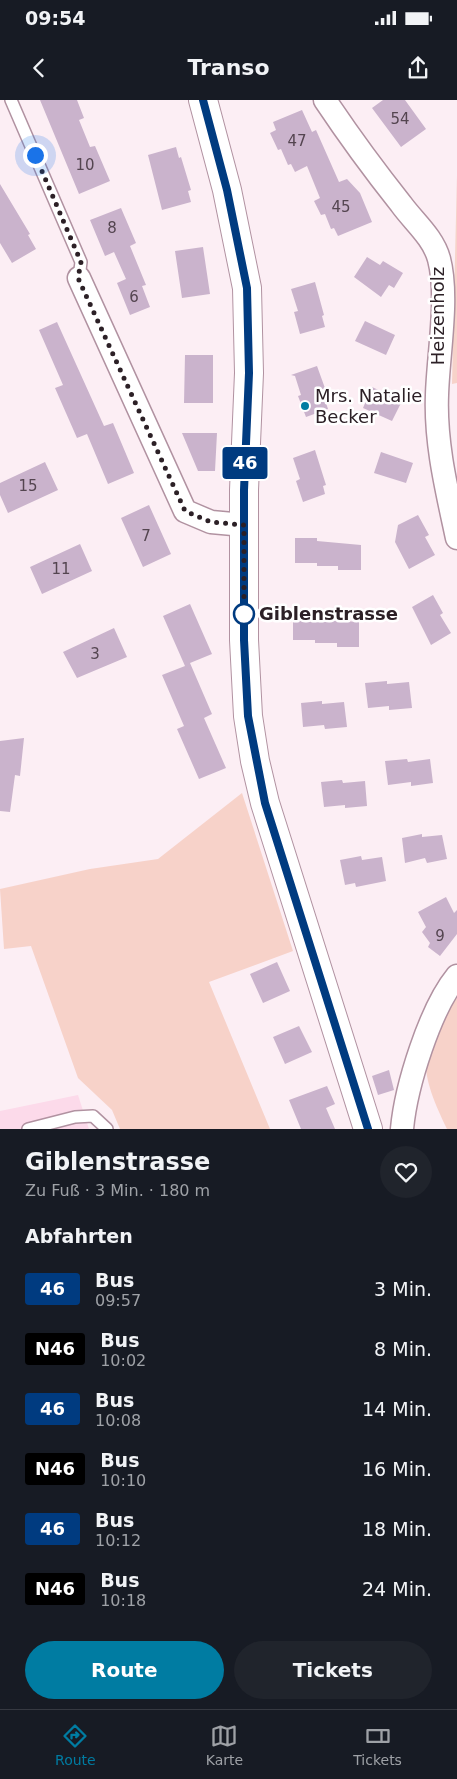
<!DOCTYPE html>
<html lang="de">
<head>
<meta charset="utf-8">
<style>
  body { margin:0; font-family:"DejaVu Sans",sans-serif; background:#20242c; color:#f1f3f6; height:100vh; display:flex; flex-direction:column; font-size:19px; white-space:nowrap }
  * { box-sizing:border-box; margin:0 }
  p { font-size:16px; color:#9ea1a6 }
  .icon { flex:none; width:28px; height:28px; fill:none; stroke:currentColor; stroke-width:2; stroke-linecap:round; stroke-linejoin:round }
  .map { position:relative; height:1029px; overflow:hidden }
  .side { display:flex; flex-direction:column; background:#171b24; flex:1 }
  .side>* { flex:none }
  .badge { padding:0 10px; border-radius:4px; font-size:18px; line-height:32px }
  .you { position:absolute; width:25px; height:25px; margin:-12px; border:4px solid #fff; border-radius:50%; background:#1a73e8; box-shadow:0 0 0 8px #1a73e833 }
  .map>.badge { position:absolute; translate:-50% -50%; box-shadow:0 0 0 2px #fff }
  h2 { padding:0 25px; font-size:19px; line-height:45px }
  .round { display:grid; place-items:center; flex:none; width:52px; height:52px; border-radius:26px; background:#20242c }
  .headline { display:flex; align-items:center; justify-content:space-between; height:85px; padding:0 25px }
  h1 { font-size:24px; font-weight:700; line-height:38px }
  .action { display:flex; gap:10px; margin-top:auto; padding:10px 25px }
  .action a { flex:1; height:58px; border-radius:30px; background:#007ca2; color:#fff; font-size:20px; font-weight:700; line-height:58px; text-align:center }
  .action a+a { background:#20242c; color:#f1f3f6 }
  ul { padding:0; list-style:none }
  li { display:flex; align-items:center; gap:15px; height:60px; padding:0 25px }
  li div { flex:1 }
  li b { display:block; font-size:19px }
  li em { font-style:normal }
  li .badge { min-width:55px; font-weight:700; text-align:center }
  .status { display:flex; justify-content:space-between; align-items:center; height:35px; padding:0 25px; background:#171b24; direction:ltr }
  .status svg { height:14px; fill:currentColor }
  header { display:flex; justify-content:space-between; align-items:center; height:65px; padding:0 25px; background:#171b24; font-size:22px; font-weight:700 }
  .dock { display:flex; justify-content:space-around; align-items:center; height:70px; border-top:1px solid #363941; background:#171b24; font-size:14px; color:#9ea1a6 }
  .dock a { display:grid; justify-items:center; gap:2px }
  .dock .current { color:#007ca2 }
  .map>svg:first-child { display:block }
  .built { fill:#fcdaea }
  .green { fill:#f7d2c9 }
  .building { fill:#cab3cc }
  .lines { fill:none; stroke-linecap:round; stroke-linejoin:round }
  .service-casing { stroke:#b192a1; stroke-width:14 }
  .minor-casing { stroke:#b192a1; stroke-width:25 }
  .tertiary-casing { stroke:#b192a1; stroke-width:30 }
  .service { stroke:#fff; stroke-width:11 }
  .minor { stroke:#fff; stroke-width:22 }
  .tertiary { stroke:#fff; stroke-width:28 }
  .line-casing { stroke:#fff; stroke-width:11 }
  .line { stroke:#003b80; stroke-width:8 }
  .walk { stroke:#2c2026; stroke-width:5; stroke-dasharray:0 9 }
  .poi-dot { fill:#007ca2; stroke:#fff; stroke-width:2 }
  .stop-dot { fill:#fff; stroke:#003b80; stroke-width:2.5 }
  .labels { text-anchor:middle; stroke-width:5; stroke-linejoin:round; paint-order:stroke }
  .number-label { font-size:15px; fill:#544550 }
  .street-label { font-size:18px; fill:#2c2026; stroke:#fff }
  .poi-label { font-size:18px; fill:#2c2026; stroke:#fff; text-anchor:start }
  .stop-label { font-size:18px; font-weight:bold; fill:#2c2026; stroke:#fff; text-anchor:start }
</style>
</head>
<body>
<div class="status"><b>09:54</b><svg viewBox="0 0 49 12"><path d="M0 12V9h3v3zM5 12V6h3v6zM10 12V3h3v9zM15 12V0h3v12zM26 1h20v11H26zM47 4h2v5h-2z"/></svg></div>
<header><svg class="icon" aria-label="back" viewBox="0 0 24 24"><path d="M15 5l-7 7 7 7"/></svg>Transo<svg class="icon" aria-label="share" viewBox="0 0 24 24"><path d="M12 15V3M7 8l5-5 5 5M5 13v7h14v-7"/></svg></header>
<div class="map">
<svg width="457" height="1029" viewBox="0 0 457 1029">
  <rect width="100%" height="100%" fill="#fceef4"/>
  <!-- built -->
  <path class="built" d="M78 995 89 1029H0V1011Z"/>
  <!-- green -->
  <path class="green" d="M457 74V283L452 284 457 75Z
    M242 693 293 851 209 882 270 1029H120L112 1010 78 978 31 846 4 849 0 789 90 769 158 759Z
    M457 898V1029H447C438 1010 424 981 426 960 428 947 449 908 457 898Z"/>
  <!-- building -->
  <path class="building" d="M40 0H77L84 18 79 20 90 47 95 46 110 81 79 94Z
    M383 0H405L426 29 401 47 372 8Z
    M302 10 312 32 316 30 339 82 347 79 360 93 372 122 338 136 334 128 331 129 325 114 321 115 314 101 320 98 307 66 295 72 291 64 288 65 281 49 278 50 270 33 276 30 273 22Z
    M176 47 179 58 181 57 191 90 188 91 191 102 162 110 148 55Z
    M0 84 30 134 28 135 36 149 12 163 0 143Z
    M121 108 136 143 130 146 146 185 142 186 150 207 130 215 117 183 126 179 114 152 105 156 90 120Z
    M203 147 210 194 182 198 175 151Z
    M367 157 380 165 383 161 403 173 394 188 389 185 381 197 354 177Z
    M315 182 324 215 322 216 325 227 300 234 294 212 298 211 291 189Z
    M365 221 395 235 386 255 355 241Z
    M57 222 104 326 113 323 134 373 108 384 87 334 77 338 55 288 63 285 39 230Z
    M185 255H213V303H184Z
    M317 266 326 291 321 288 328 309 306 317 298 296 301 295 295 276 291 275Z
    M372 287 402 301 392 321 363 308Z
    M182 333H217L215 371H198Z
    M315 350 326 385 323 386 325 394 303 402 296 381 300 379 293 358Z
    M381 352 413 363 406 383 374 373Z
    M45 362 58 390 8 413 0 395V383Z
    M149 405 171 454 143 467 121 418Z
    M418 415 429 435 425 437 435 455 409 469 395 442 398 425Z
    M295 438H317V441L361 445V470H338V466H317V463H295Z
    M80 444 92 471 42 494 30 467Z
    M433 495 443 513 440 515 451 533 431 545 412 507Z
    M190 504 212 554 190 563 212 614 204 618 226 668 199 679 177 629 184 626 162 575 185 566 163 516Z
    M293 516H315V519L359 522V547H337V543H315V540H293Z
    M114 528 127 557 77 578 63 552Z
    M387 581V584L409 582 412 608 389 610V606L368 608 365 583Z
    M322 601V604L344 602 347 627 325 629 324 625 303 627 301 603Z
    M24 638 20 676 15 675 10 712 0 711V641Z
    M407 659 408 662 430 659 433 683 411 686V682L388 685 385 661Z
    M342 680 343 683 365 681 367 706 345 708V705L324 707 321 682Z
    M422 734V737L442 735 447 759 427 763 425 758 405 763 402 738Z
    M361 756 362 760 382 757 386 781 356 787 355 783 345 785 340 760Z
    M446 797 454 813 457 810V834L440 856 428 847 430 843 422 832 426 827 418 812Z
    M277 862 290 891 263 903 250 874Z
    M299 926 312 952 285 964 273 937Z
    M389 970 394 990 378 995 372 976Z
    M327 986 335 1004 326 1008 335 1029H301L289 1000Z"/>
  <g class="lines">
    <defs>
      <path id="service" d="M11 0 81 162 79 178
        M28 1029 75 1017 93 1016 107 1029"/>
      <path id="minor" d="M325 0C349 36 374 70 401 104 414 122 433 137 439 159 449 197 438 256 437 295 435 343 447 391 457 438
        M79 178 185 411 211 422 244 425
        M402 1029C406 986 430 909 457 876"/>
      <path id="tertiary" d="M203 0 227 90 247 188 249 273 244 390V540L248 616 255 661 265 703 368 1029"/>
    </defs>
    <!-- service casing -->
    <use href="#service" class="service-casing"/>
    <!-- minor casing -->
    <use href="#minor" class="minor-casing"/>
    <!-- tertiary casing -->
    <use href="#tertiary" class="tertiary-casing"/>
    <!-- service -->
    <use href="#service" class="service"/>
    <!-- minor -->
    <use href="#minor" class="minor"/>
    <!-- tertiary -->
    <use href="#tertiary" class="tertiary"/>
  </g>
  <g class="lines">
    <defs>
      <path id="line" d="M203 0 227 90 247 188 249 273 244 390V540L248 616 265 703 368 1029"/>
    </defs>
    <!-- line casing -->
    <use href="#line" class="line-casing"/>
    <!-- line -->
    <use href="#line" class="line"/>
    <!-- walk -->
    <path class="walk" d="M35 55 81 162 78 178 185 411 211 422 244 425V514"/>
  </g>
  <!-- markers -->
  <circle class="poi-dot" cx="305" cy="306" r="5"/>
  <circle class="stop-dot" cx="244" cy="514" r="10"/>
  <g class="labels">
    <!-- number labels -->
    <g class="number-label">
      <text x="400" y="24">54</text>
      <text x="297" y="46">47</text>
      <text x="85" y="70">10</text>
      <text x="341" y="112">45</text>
      <text x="112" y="133">8</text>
      <text x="134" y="202">6</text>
      <text x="28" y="391">15</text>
      <text x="146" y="441">7</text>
      <text x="61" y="474">11</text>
      <text x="95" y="559">3</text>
      <text x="440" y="841">9</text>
    </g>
    <!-- street labels -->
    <g class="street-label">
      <text transform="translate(438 216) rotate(-90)" y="6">Heizenholz</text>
    </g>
    <!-- poi labels -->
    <g class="poi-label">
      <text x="315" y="302">Mrs. Natalie<tspan x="315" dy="21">Becker</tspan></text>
    </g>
    <!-- stop labels -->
    <g class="stop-label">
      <text x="259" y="520">Giblenstrasse</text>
    </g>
  </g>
</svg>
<div class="you" style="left:35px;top:55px"></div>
<b class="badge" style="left:245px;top:363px;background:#003b80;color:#fff">46</b>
</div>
<section class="side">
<div class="headline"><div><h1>Giblenstrasse</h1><p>Zu Fuß · 3 Min. · 180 m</p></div><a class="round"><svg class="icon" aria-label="heart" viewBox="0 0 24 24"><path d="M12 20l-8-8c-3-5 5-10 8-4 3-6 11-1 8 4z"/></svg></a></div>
<h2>Abfahrten</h2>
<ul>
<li><span class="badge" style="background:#003b80;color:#fff">46</span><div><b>Bus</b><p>09:57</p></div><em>3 Min.</em></li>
<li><span class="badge" style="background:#000;color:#fff">N46</span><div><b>Bus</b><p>10:02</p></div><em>8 Min.</em></li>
<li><span class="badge" style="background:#003b80;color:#fff">46</span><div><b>Bus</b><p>10:08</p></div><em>14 Min.</em></li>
<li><span class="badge" style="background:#000;color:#fff">N46</span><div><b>Bus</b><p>10:10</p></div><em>16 Min.</em></li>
<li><span class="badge" style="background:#003b80;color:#fff">46</span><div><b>Bus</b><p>10:12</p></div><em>18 Min.</em></li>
<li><span class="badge" style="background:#000;color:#fff">N46</span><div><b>Bus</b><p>10:18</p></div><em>24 Min.</em></li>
</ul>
<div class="action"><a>Route</a><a>Tickets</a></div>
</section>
<nav class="dock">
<a class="current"><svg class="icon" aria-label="directions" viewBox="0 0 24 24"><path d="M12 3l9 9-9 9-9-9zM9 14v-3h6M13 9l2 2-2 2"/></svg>Route</a>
<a><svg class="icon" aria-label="map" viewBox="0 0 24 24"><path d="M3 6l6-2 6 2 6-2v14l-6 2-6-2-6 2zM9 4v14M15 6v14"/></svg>Karte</a>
<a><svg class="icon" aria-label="tickets" viewBox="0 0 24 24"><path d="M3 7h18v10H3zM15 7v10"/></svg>Tickets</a>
</nav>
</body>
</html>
